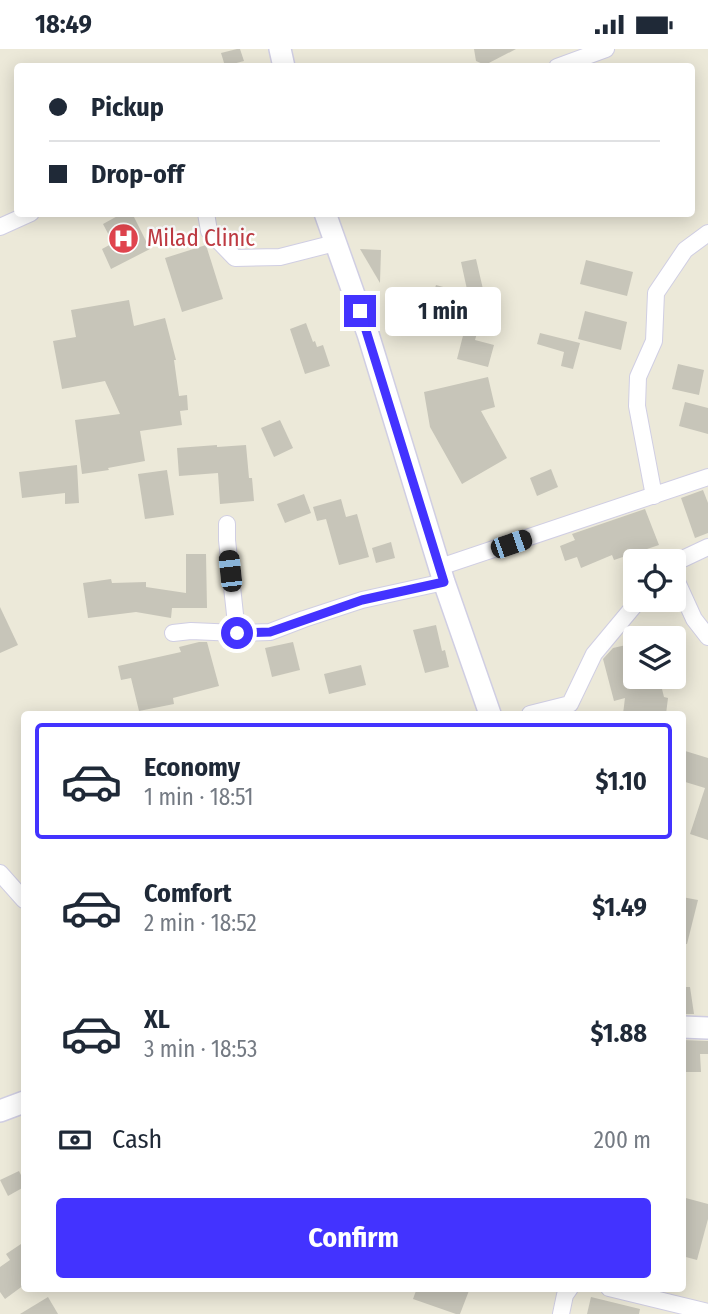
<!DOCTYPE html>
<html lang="en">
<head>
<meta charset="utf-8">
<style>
  body { margin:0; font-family:"Fira Sans Condensed",sans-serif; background:#f2f2f3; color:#1f2937; height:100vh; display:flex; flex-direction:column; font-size:26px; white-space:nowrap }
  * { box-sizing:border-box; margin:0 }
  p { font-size:23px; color:#747a83 }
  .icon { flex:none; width:38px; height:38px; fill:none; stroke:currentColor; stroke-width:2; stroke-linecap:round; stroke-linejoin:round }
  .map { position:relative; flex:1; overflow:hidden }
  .drawer { position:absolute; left:21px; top:662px; width:665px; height:581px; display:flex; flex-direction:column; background:#fff; border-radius:7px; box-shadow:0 4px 18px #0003 }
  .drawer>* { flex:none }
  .banner { position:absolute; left:14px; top:14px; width:681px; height:154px; border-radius:7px; box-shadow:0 4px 18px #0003; display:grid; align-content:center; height:154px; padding:0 35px; background:#fff }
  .buttons { position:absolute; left:623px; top:500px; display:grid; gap:14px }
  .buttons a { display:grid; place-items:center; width:63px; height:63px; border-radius:7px; background:#fff; box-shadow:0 4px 18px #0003; font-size:35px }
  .end { position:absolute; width:32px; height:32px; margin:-16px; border:9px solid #4333ff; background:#fff; box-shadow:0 0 0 4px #fff }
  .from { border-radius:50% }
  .bubble { position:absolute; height:49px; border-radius:7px; background:#fff; box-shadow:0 4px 18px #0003; font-size:23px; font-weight:700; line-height:49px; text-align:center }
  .car { position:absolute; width:21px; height:42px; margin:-21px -10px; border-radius:9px; box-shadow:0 0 5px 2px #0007; background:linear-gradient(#222 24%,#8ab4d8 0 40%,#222 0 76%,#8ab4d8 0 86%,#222 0) }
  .banner b { display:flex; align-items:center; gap:24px; height:66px; font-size:26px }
  .banner b+b { border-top:2px solid #e0e1e3 }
  .banner i { width:18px; height:18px; background:#1f2937 }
  ul { padding:12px 0 0; list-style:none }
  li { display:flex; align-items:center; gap:21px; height:116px; margin:0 14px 10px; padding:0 21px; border:4px solid transparent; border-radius:7px }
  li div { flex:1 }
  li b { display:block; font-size:26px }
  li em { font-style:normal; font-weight:700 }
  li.selected { border-color:#4333ff }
  li>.icon { width:63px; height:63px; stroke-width:1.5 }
  .pay { display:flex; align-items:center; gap:18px; height:77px; padding:0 35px; font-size:26px }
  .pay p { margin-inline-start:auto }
  .action { display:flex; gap:14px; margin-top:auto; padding:14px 35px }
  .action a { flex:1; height:80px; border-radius:7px; background:#4333ff; color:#fff; font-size:28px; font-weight:700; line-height:80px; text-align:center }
  .status { display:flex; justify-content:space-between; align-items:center; height:49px; padding:0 35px; background:#fff; direction:ltr }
  .status svg { height:19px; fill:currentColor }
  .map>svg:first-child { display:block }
  .building { fill:#c7c5b9 }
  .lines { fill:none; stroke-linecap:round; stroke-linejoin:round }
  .street-casing { stroke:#d0cee3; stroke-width:18 }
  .secondary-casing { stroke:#d0cee3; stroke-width:24 }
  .street { stroke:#fff; stroke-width:16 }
  .secondary { stroke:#fff; stroke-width:21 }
  .route { stroke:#4333ff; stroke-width:9 }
  .labels { text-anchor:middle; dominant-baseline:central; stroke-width:5; stroke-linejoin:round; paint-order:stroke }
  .health-label { font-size:23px; fill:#be3a42; stroke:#fff; text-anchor:start }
</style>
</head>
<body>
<div class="status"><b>18:49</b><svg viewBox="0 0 49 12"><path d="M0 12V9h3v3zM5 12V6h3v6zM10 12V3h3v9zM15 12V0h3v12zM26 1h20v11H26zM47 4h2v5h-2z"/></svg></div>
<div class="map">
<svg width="708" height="1265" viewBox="0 0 708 1265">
  <rect width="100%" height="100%" fill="#ece9d9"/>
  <!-- building -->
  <g class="building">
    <path d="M237,0H240L244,12L225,17L221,4Z"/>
    <path d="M474,0H516L485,16L476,12Z"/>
    <path d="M123,164H132L150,200L111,220L102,200L113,194L103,175Z"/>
    <path d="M206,196L223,250L182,263L165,209Z"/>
    <path d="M360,200L381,201L380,234Z"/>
    <path d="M476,210L486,253L475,291L494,296L488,318L457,310L466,275L437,267L440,255L431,252L436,236L468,245L461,213Z"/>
    <path d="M586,211L633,223L627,247L580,235Z"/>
    <path d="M129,251L134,277L165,269L176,311H174L179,347L187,346L188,361L180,362L182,376L140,382L145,412L108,419L109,421L82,425L75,371L120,365L105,332L62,340L53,292L76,288L71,261Z"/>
    <path d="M585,262L627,273L621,301L578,290Z"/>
    <path d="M306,274L313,293L315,292L317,298L323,296L330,317L305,325L290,280Z"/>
    <path d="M540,284L580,294L573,320L561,317L564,303L537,295Z"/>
    <path d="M678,315L704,321L699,346L672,340Z"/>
    <path d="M488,328L495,358L481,362L507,409L462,435L430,378L424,343Z"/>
    <path d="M685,353L708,359V385L679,377Z"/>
    <path d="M280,371L293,399L274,408L261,379Z"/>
    <path d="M217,396V398L246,396L249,429H252L254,452L220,455L218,424L179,427L177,399Z"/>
    <path d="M77,416L79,454L65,455V444L22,449L19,423Z"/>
    <path d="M551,420L558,438L537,447L530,429Z"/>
    <path d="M167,421L174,466L145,470L138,425Z"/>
    <path d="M703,441L708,454V484L695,489L681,449Z"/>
    <path d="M304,445L311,464L285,474L277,455Z"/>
    <path d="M341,450L346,468L357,465L369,508L339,516L326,470L317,472L313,458Z"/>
    <path d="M645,460L659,496L614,511L612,506L581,519L577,508L565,512L560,497L575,491L572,485Z"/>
    <path d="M391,493L395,509L376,514L372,499Z"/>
    <path d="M186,505H206L207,559H172L171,569L136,563L88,569L83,534L111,530L112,534L146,533V538L186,544Z"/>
    <path d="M0,558L18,596L0,604Z"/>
    <path d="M436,576L442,602L445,601L449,618L425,624L413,581Z"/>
    <path d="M199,593H207L219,637L173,649L174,655L139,662L131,629L121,631L118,617L181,603L179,598Z"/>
    <path d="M293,593L300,621L272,628L265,599Z"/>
    <path d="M635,594V628H659L664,648L668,649L666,665H623L625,649L614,652L603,610L613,599Z"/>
    <path d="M361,616L366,636L329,645L324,625Z"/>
    <path d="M682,701L708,709V791L690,785L705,739L682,732Z"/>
    <path d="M682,848L698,851L687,895H682Z"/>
    <path d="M682,938H690L694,965H682Z"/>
    <path d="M682,991L708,992V1005H700L701,1023H682Z"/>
    <path d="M19,1122L24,1132V1138L8,1147L0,1131Z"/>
    <path d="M682,1148L708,1155V1170L697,1211L682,1207Z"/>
    <path d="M24,1193V1236L5,1250L0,1243V1218L10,1211L6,1205Z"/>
    <path d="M417,1239H470L460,1265H456L413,1250Z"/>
    <path d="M48,1248L58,1265H20Z"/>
    <path d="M591,1248L640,1260L639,1265H587Z"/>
  </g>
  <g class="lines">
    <defs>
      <g id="street">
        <path d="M557,18L606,0"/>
        <path d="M206,164L209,182L235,209L280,208L335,194"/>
        <path d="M0,178L31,164"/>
        <path d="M654,447L637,357L638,328L654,292L656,244L685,201L708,184"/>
        <path d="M227,475V491L237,584L270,583L304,570L362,551L444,533"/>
        <path d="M674,514L708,498"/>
        <path d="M440,518L708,428"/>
        <path d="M674,526L694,570L708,588"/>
        <path d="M173,584L191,582L237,584"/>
        <path d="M530,665L570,655L594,605L639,551"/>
        <path d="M0,824L24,851"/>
        <path d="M609,1239L708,1263"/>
        <path d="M561,1265L565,1246L570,1239"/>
      </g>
      <g id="secondary">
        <path d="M280,0L284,18"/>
        <path d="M325,164L368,285L444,533L490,665"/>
        <path d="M682,978L708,979"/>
        <path d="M0,1062L24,1053"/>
      </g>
    </defs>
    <!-- street casing -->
    <use href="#street" class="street-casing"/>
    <!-- secondary casing -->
    <use href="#secondary" class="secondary-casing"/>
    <!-- street -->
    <use href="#street" class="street"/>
    <!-- secondary -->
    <use href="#secondary" class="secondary"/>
  </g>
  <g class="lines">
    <!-- route -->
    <path class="route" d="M237,584L270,583L362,551L444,533L360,262"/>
  </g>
  <!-- icons -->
  <defs>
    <symbol id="hospital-disc" viewBox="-11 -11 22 22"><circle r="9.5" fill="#e0444e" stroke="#fff"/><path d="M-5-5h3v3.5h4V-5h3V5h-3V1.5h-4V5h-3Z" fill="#fff"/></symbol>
  </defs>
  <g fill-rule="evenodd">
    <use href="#hospital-disc" x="106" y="172" width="35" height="35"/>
  </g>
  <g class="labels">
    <!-- health labels -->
    <g class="health-label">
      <text x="147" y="189">Milad Clinic</text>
    </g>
  </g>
</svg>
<div class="buttons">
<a><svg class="icon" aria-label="locate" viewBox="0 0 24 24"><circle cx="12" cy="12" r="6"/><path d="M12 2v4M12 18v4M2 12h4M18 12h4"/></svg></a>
<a><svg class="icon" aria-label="layers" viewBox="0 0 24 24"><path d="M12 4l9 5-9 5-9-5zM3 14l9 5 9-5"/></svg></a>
</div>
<i class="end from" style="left:237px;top:584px"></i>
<i class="end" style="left:360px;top:262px"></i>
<div class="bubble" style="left:385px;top:238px;width:116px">1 min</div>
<i class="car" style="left:511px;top:495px;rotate:71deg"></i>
<i class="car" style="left:230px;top:522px;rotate:354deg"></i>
<div class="banner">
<b><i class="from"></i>Pickup</b>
<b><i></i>Drop-off</b>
</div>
<section class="drawer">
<ul>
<li class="selected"><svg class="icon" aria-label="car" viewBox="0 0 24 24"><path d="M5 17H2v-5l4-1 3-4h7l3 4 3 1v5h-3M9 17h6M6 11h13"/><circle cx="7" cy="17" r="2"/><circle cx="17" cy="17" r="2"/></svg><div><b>Economy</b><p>1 min · 18:51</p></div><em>$1.10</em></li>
<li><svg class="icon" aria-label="car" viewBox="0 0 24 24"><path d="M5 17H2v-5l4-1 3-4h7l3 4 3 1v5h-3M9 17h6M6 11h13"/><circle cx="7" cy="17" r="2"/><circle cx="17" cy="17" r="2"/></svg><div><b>Comfort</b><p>2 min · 18:52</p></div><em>$1.49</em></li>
<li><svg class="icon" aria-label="car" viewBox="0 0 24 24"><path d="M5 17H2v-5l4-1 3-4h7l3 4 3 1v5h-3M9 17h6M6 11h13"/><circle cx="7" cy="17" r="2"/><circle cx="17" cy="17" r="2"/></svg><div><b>XL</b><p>3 min · 18:53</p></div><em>$1.88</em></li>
</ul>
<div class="pay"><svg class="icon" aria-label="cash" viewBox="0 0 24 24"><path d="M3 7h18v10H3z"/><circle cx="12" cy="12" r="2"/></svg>Cash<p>200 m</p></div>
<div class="action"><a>Confirm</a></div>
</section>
</div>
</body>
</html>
